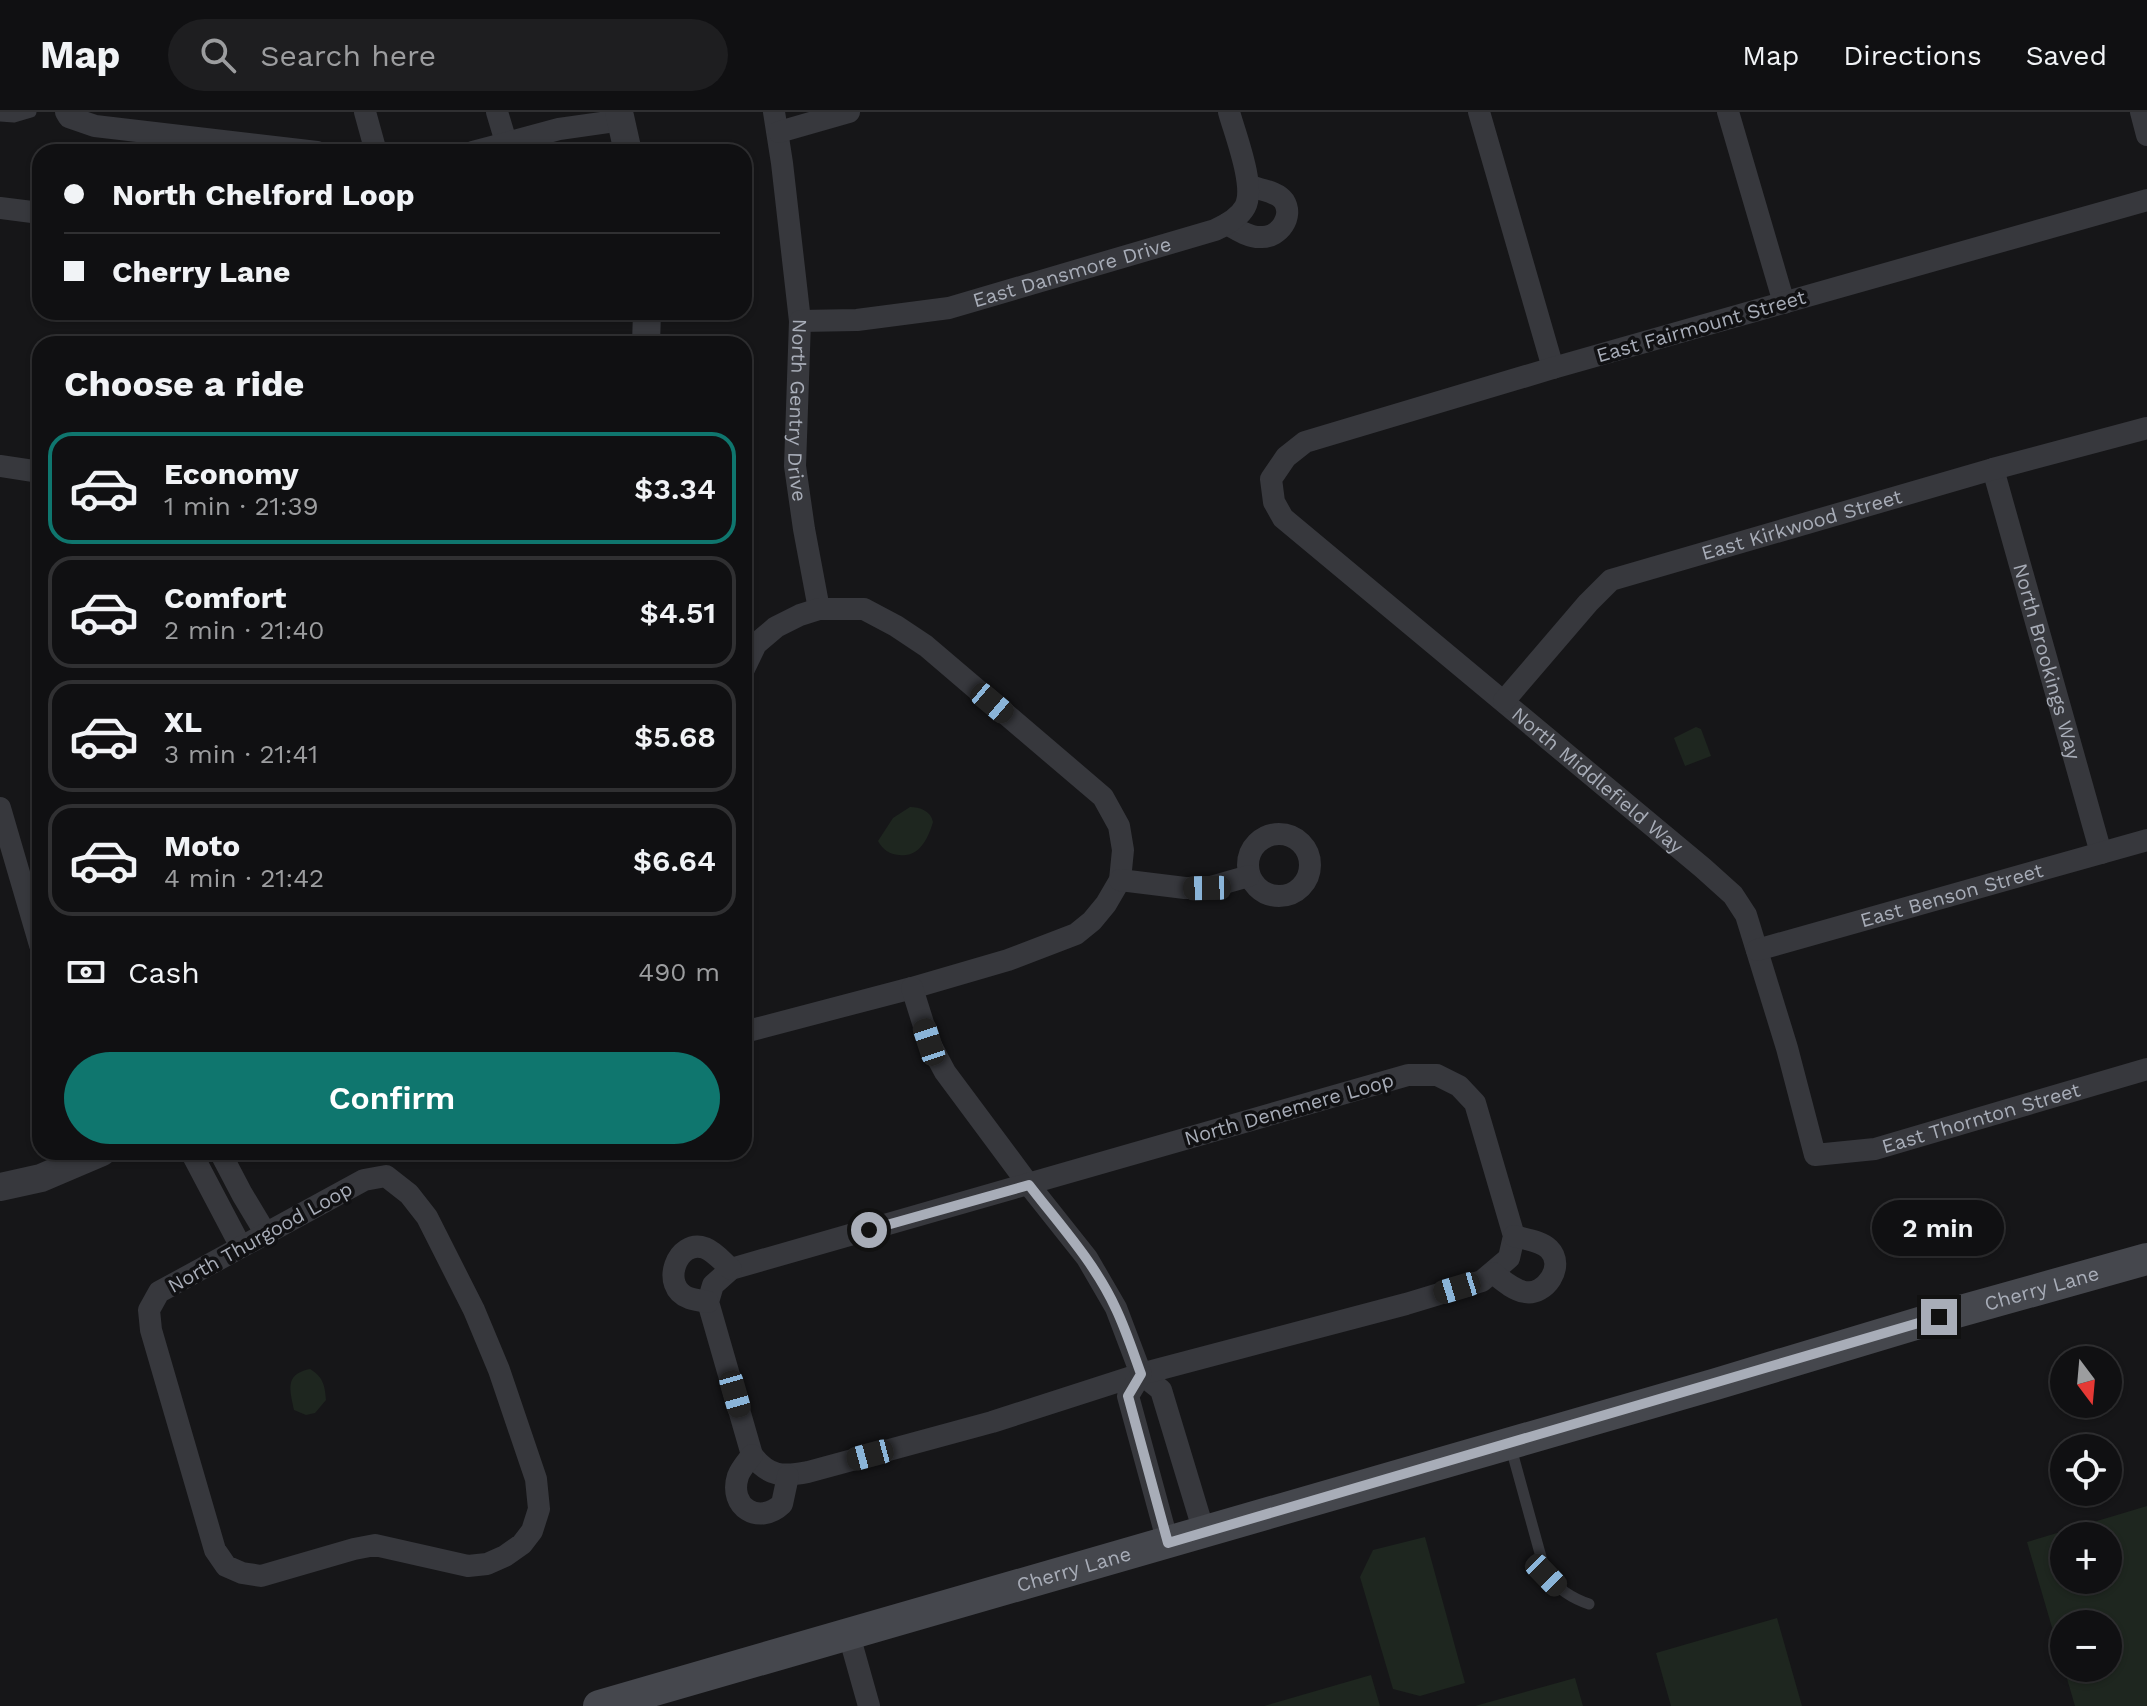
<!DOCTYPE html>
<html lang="en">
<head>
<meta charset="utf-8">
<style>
  body { margin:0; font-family:"Work Sans",sans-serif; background:#1e1e20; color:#f1f3f6; height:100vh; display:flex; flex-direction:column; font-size:30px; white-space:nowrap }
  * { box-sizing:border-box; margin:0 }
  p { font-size:26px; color:#9c9d9f }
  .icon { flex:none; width:44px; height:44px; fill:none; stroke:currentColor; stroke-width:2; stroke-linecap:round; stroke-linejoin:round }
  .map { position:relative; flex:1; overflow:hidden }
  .panel { position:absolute; left:32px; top:224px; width:720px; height:824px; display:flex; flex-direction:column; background:#101012; border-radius:24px; box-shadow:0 2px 6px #0004,0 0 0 2px #303032 }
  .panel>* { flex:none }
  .hud { position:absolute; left:32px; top:32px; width:720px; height:176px; border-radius:24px; box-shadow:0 2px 6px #0004,0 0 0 2px #303032; display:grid; align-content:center; height:176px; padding:0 32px; background:#101012 }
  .needle { width:52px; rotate:164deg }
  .tools { position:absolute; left:2050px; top:1234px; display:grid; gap:16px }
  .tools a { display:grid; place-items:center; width:72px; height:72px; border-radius:50%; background:#101012; box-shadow:0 2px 6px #0004,0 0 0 2px #303032; font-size:40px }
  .end { position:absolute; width:36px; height:36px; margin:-18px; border:10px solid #a8adb8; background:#111; box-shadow:0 0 0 4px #111 }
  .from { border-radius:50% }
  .bubble { position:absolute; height:56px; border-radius:28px; background:#101012; box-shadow:0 2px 6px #0004,0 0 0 2px #303032; font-size:26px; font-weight:600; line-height:56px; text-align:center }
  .car { position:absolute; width:24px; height:48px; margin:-24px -12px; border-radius:10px; box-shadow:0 0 6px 2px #0007; background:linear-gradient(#222 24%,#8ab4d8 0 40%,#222 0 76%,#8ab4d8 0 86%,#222 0) }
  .hud b { display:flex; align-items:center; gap:28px; height:76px; font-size:30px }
  .hud b+b { border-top:2px solid #303032 }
  .hud i { width:20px; height:20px; background:#f1f3f6 }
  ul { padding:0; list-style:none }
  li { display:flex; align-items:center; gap:24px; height:112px; margin:0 16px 12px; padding:0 16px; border:4px solid #303032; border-radius:24px }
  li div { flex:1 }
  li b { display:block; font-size:30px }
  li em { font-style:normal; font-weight:600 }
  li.selected { border-color:#0f766e }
  li>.icon { width:72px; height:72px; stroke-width:1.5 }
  h2 { padding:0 32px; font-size:36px; line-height:96px }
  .pay { display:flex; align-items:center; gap:20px; height:88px; padding:0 32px; font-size:30px }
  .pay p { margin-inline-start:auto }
  .primary-button { display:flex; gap:16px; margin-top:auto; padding:16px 32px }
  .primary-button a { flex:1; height:92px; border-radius:48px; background:#0f766e; color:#fff; font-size:32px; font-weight:600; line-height:92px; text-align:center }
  header { display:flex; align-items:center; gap:48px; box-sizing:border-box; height:112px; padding:0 40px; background:#101012; border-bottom:2px solid #303032 }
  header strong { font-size:38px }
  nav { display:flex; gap:44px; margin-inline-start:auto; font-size:28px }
  .search { width:560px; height:72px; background:#1e1e20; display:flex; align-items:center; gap:20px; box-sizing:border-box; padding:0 28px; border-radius:44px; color:#9c9d9f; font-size:30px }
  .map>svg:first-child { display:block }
  .green { fill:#1e261f; fill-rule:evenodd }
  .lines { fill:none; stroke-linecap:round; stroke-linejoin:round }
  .service { stroke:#37383d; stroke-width:11 }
  .minor { stroke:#37383d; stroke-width:22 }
  .tertiary { stroke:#37383d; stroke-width:28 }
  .secondary { stroke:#45474d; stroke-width:32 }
  .route { stroke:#a8adb8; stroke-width:10 }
  .labels { text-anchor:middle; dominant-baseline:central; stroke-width:7; stroke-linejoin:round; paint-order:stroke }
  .street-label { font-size:20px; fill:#a8adb8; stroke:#111113 }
</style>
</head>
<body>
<header>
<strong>Map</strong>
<div class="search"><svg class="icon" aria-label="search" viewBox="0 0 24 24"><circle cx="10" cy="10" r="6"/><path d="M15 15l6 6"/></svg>Search here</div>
<nav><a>Map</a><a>Directions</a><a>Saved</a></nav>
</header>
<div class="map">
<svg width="2147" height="1594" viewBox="0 0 2147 1594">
  <rect width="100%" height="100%" fill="#161618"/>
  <!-- green -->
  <g class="green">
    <path d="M1696,615L1701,617L1711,644L1685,654L1674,626Z"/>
    <path d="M910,695C920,695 931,699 933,710C928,727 919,746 899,743C889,742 883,738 878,729L893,706Z"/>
    <path d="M310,1257C323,1265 325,1273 326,1288L315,1301L306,1303L294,1298C290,1278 284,1262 310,1257Z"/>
    <path d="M2147,1394V1594H2075L2027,1430ZM2108,1424V1468H2064V1424ZM2108,1512V1556H2064V1512Z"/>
    <path d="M1425,1425L1465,1571L1420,1584L1393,1577L1360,1465L1373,1438Z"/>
    <path d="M1777,1506L1802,1594H1671L1656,1541Z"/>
    <path d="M1371,1563L1380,1594H1264Z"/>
    <path d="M1575,1566L1583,1594H1475Z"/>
  </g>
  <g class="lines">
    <!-- service -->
    <g class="service">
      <path d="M0,4L14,5L31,0"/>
      <path d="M1511,1336L1546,1463C1559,1477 1571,1486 1589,1492"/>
    </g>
    <!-- minor -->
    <g class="minor">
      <path d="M66,0L69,5L95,14L317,40"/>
      <path d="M365,0L376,40"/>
      <path d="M497,0L506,30"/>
      <path id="s1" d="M774,0L782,51L800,209L795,354L804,417L819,497"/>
      <path d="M1479,0L1553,256"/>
      <path d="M1728,0L1784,191"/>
      <path d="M2141,0L2147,23"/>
      <path d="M779,20L849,0"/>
      <path d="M473,40L559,17L622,8"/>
      <path id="s2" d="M2147,88L1553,256L1305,330L1286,345L1271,367L1274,390L1283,406L1703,756L1733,783L1746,803L1787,936L1815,1043L1875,1037L2147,957"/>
      <path d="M0,96L40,101"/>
      <path d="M1227,112C1237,118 1250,126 1262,125C1279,125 1294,105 1284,89C1277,79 1260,78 1250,74"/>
      <path id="s3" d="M800,209L857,208L949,196L1215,118C1226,113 1239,106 1245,95C1256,75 1235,22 1229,0"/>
      <path d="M0,354L40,360"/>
      <path id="s4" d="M1993,357L2101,741"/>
      <path d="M744,557L756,532L776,515L800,503L819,497H864L896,514L926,534L1103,685L1119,714L1123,738L1120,768L1106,792L1092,809L1076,822L1008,848L912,876L744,920"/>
      <path id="s5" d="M1504,589L1588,491L1611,468L1993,357L2147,316"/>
      <path d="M0,696L40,833"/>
      <circle cx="1279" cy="753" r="31"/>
      <path d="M1120,768L1185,776H1207L1249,764"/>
      <path id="s6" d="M1757,838L2147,728"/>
      <path d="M912,876L929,930L945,960L1029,1073L1087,1146L1116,1196L1141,1262L1161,1278L1204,1420"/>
      <path d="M1408,963H1437L1459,974L1475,991L1514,1124L1509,1146L1482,1169L1406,1192L1141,1262L992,1310L808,1360C783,1365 769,1365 752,1343L708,1190L713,1173L731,1157Z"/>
      <path d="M191,1040L241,1135"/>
      <path d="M220,1040L242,1082L266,1122"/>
      <path d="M386,1064L409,1082L427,1105L474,1198L499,1258L536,1367L539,1397L532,1419L522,1432L505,1444L487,1452L468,1454L375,1433L354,1437L261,1464L242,1461L226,1454L215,1438L151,1218L149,1198L159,1180L364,1068Z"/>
      <path d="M1493,1161C1502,1168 1513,1178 1525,1180C1545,1184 1566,1154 1549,1137C1541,1129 1524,1127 1514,1124"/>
      <path d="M708,1190C702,1189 695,1188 689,1186C659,1175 677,1126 705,1136C715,1140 723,1150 731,1157"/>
      <path d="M1141,1262L1128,1284L1168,1431"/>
      <path d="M752,1343C747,1350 741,1356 738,1364C728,1395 759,1414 782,1392L788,1364"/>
      <path d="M849,1523L869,1594"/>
    </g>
    <!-- tertiary -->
    <g class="tertiary">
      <path d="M619,0L628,40"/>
      <path d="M646,232L647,200"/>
      <path d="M0,1075L41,1066L102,1040"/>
    </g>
    <!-- secondary -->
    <path class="secondary" id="s7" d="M599,1594L1716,1272L1939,1205L2147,1147"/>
  </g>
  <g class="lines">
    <!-- route -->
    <path class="route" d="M869,1118L1029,1073C1060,1113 1095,1151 1116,1197C1126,1218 1133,1240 1141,1262L1128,1284L1168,1431L1939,1205"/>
  </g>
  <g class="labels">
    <!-- street labels -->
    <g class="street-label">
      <text stroke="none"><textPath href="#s3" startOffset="278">East Dansmore Drive</textPath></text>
      <text transform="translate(1701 214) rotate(-16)">East Fairmount Street</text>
      <text stroke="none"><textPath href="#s1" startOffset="300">North Gentry Drive</textPath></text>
      <text stroke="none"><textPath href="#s5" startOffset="360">East Kirkwood Street</textPath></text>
      <text stroke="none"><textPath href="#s4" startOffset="200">North Brookings Way</textPath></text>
      <text stroke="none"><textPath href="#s2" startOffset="1378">North Middlefield Way</textPath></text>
      <text stroke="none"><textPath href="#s6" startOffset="202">East Benson Street</textPath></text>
      <text transform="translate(1289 997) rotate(-16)">North Denemere Loop</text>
      <text stroke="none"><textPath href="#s2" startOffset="2000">East Thornton Street</textPath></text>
      <text transform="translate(260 1125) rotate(-29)">North Thurgood Loop</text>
      <text stroke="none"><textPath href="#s7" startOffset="1502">Cherry Lane</textPath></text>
      <text stroke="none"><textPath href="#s7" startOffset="494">Cherry Lane</textPath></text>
    </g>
  </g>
</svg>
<div class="tools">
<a><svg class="needle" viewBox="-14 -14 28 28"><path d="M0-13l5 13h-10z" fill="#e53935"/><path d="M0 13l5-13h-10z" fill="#9c9d9f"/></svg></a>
<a><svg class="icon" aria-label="locate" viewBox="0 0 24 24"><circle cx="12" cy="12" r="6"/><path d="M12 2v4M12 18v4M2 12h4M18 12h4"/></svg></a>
<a>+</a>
<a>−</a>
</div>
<i class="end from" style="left:869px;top:1118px"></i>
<i class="end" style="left:1939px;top:1205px"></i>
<div class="bubble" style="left:1872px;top:1088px;width:132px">2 min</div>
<i class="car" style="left:992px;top:591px;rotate:130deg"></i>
<i class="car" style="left:1207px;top:776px;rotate:269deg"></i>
<i class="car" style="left:929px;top:930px;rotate:342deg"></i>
<i class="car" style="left:1457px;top:1176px;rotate:253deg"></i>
<i class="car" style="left:735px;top:1282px;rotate:164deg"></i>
<i class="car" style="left:870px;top:1343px;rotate:255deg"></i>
<i class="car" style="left:1546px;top:1463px;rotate:136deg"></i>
<div class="hud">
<b><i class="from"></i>North Chelford Loop</b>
<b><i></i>Cherry Lane</b>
</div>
<section class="panel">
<h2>Choose a ride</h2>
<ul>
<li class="selected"><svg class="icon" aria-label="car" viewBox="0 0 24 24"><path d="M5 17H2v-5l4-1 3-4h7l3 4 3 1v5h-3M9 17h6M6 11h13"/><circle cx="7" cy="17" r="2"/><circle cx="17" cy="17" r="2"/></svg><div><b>Economy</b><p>1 min · 21:39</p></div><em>$3.34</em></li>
<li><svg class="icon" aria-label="car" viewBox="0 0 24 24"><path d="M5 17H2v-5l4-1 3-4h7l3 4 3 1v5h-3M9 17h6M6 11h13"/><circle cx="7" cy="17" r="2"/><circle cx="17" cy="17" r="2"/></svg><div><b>Comfort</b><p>2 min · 21:40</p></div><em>$4.51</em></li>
<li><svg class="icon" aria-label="car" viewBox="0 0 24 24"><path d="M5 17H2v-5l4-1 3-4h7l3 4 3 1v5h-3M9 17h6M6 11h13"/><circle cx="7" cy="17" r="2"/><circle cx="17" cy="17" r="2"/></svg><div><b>XL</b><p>3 min · 21:41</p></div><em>$5.68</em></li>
<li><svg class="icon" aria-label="car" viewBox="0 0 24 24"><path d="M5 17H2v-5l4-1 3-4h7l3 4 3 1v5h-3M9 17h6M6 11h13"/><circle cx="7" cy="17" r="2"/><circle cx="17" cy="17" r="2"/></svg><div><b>Moto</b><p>4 min · 21:42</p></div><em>$6.64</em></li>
</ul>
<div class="pay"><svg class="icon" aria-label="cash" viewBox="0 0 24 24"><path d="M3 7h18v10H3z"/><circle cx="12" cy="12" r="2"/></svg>Cash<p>490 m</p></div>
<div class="primary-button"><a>Confirm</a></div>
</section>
</div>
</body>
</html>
